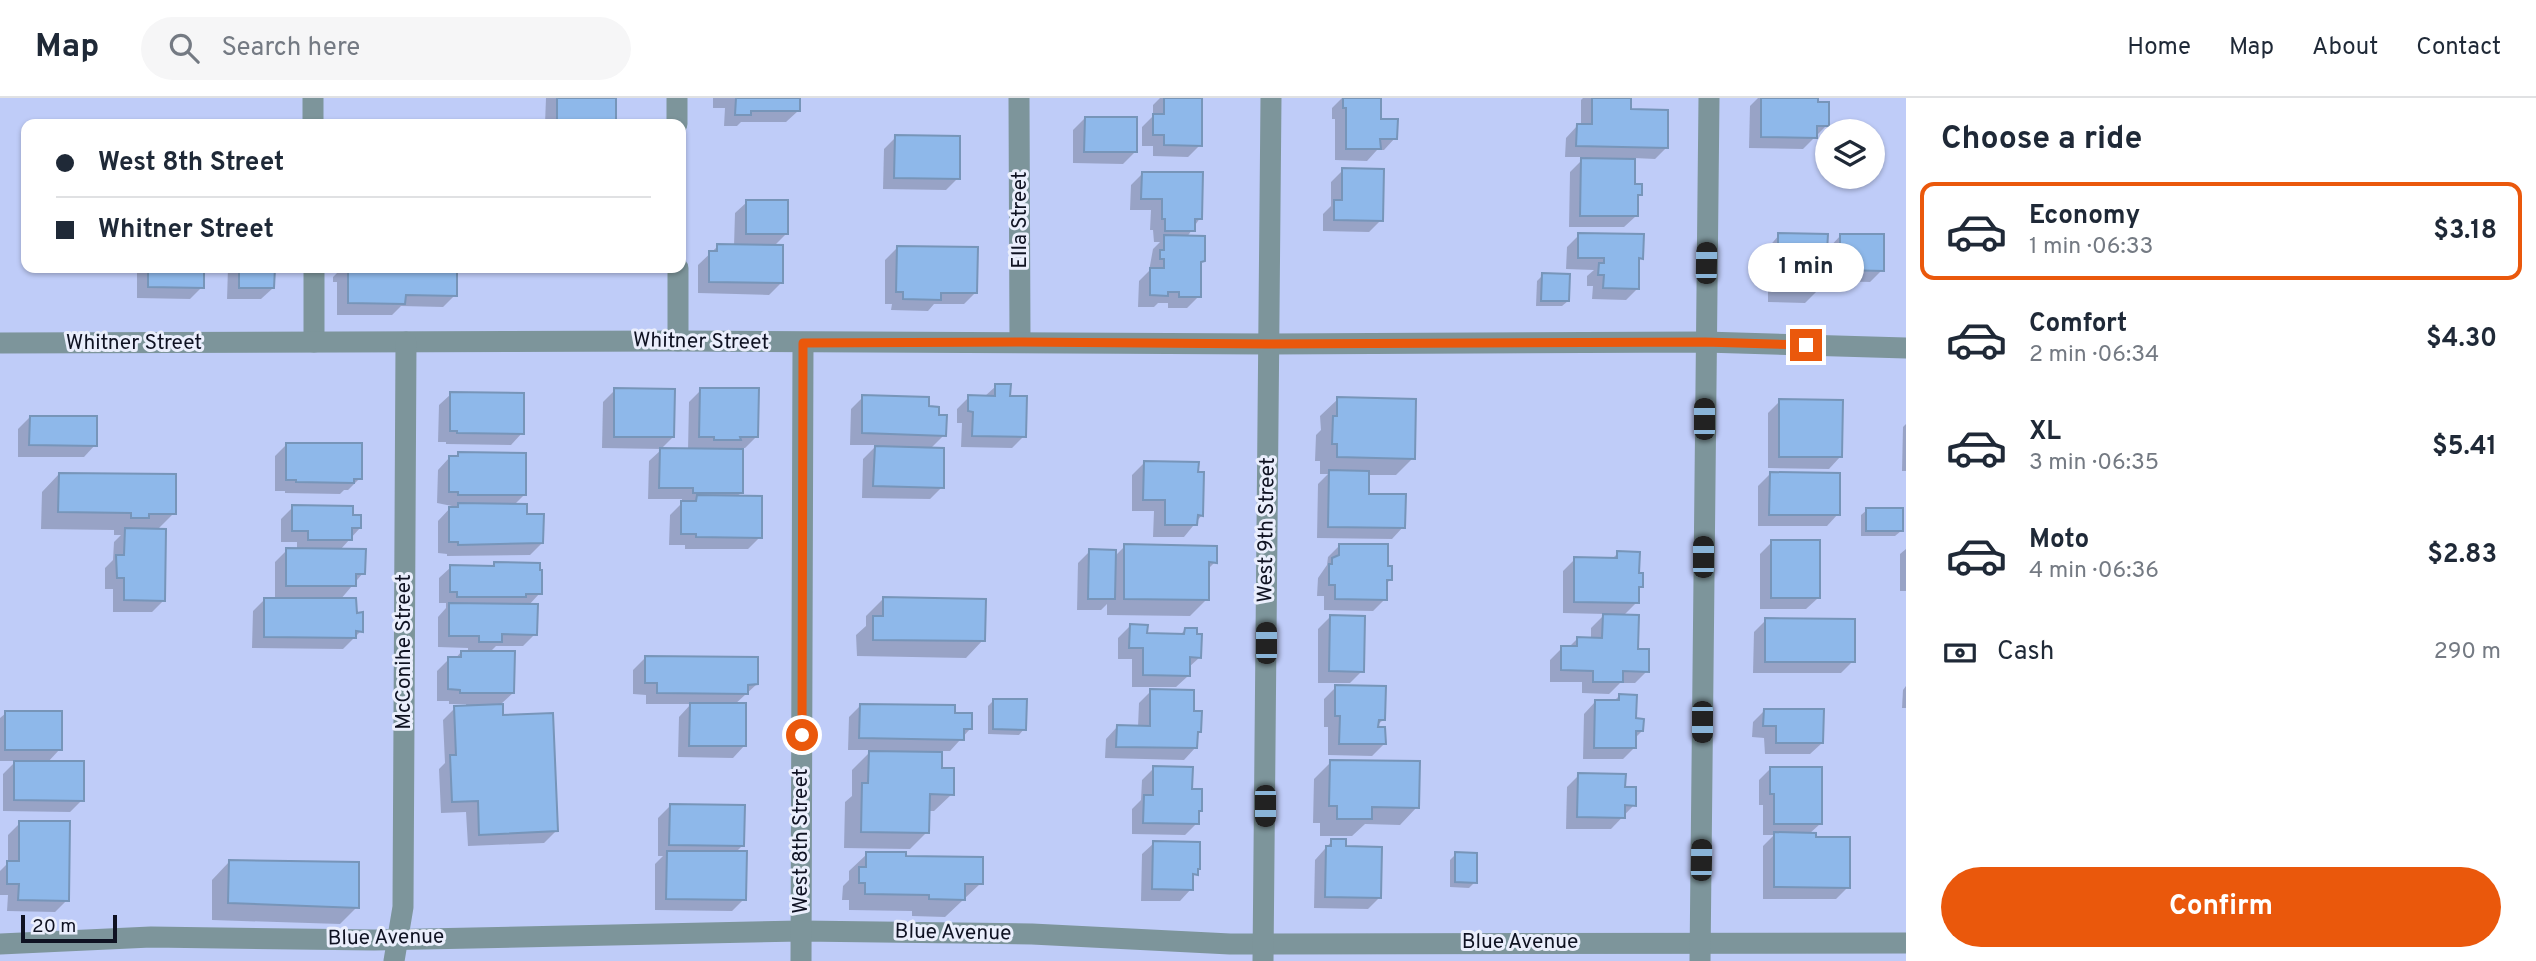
<!DOCTYPE html>
<html lang="en">
<head>
<meta charset="utf-8">
<style>
  body { margin:0; font-family:Overpass,sans-serif; background:#f6f6f7; color:#1f2937; height:100vh; display:flex; flex-direction:column; font-size:26px; white-space:nowrap }
  * { box-sizing:border-box; margin:0 }
  p { font-size:23px; color:#747a83 }
  .icon { flex:none; width:38px; height:38px; fill:none; stroke:currentColor; stroke-width:2; stroke-linecap:round; stroke-linejoin:round }
  .map { position:relative; flex:1; overflow:hidden }
  .sheet { display:flex; flex-direction:column; background:#fff; width:630px }
  .sheet>* { flex:none }
  .banner { position:absolute; left:21px; top:21px; width:665px; height:154px; border-radius:14px; box-shadow:0 2px 5px #0004; display:grid; align-content:center; height:154px; padding:0 35px; background:#fff }
  .buttons { position:absolute; left:1815px; top:21px; display:grid; gap:14px }
  .buttons a { display:grid; place-items:center; width:70px; height:70px; border-radius:50%; background:#fff; box-shadow:0 2px 5px #0004; font-size:35px }
  .scale { position:absolute; left:21px; bottom:18px; width:96px; box-sizing:border-box; padding-left:7px; border:4px solid #0f1222; border-top:0; font-size:19px; line-height:24px; white-space:nowrap; color:#0f1222; -webkit-text-stroke:5px #eaeefc; paint-order:stroke }
  .end { position:absolute; width:32px; height:32px; margin:-16px; border:9px solid #ea580c; background:#fff; box-shadow:0 0 0 4px #fff }
  .from { border-radius:50% }
  .bubble { position:absolute; height:49px; border-radius:24px; background:#fff; box-shadow:0 2px 5px #0004; font-size:23px; font-weight:700; line-height:49px; text-align:center }
  .car { position:absolute; width:21px; height:42px; margin:-21px -10px; border-radius:9px; box-shadow:0 0 5px 2px #0007; background:linear-gradient(#222 24%,#8ab4d8 0 40%,#222 0 76%,#8ab4d8 0 86%,#222 0) }
  .banner b { display:flex; align-items:center; gap:24px; height:66px; font-size:26px }
  .banner b+b { border-top:2px solid #e0e1e3 }
  .banner i { width:18px; height:18px; background:#1f2937 }
  ul { padding:0; list-style:none }
  li { display:flex; align-items:center; gap:21px; height:98px; margin:0 14px 10px; padding:0 21px; border:4px solid transparent; border-radius:14px }
  li div { flex:1 }
  li b { display:block; font-size:26px }
  li em { font-style:normal; font-weight:700 }
  li.selected { border-color:#ea580c }
  li>.icon { width:63px; height:63px; stroke-width:1.5 }
  h2 { padding:0 35px; font-size:32px; line-height:84px }
  .pay { display:flex; align-items:center; gap:18px; height:77px; padding:0 35px; font-size:26px }
  .pay p { margin-inline-start:auto }
  .action { display:flex; gap:14px; margin-top:auto; padding:14px 35px }
  .action a { flex:1; height:80px; border-radius:42px; background:#ea580c; color:#fff; font-size:28px; font-weight:700; line-height:80px; text-align:center }
  header { display:flex; align-items:center; gap:42px; box-sizing:border-box; height:98px; padding:0 35px; background:#fff; border-bottom:2px solid #e0e1e3 }
  header strong { font-size:33px }
  nav { display:flex; gap:38px; margin-inline-start:auto; font-size:24px }
  .search { width:490px; height:63px; background:#f6f6f7; display:flex; align-items:center; gap:18px; box-sizing:border-box; padding:0 24px; border-radius:38px; color:#747a83; font-size:26px }
  main { display:flex; flex:1; min-height:0 }
  .map>svg:first-child { display:block }
  .shadow { fill:#0003 }
  .building { fill:#8eb8ea; stroke:#7795b9; stroke-width:2 }
  .lines { fill:none; stroke-linecap:round; stroke-linejoin:round }
  .minor { stroke:#7d959b; stroke-width:21 }
  .route { stroke:#ea580c; stroke-width:9 }
  .labels { text-anchor:middle; dominant-baseline:central; stroke-width:6; stroke-linejoin:round; paint-order:stroke }
  .street-label { font-size:21px; fill:#0f1222; stroke:#eaeefc }
</style>
</head>
<body>
<header>
<strong>Map</strong>
<div class="search"><svg class="icon" aria-label="search" viewBox="0 0 24 24"><circle cx="10" cy="10" r="6"/><path d="M15 15l6 6"/></svg>Search here</div>
<nav><a>Home</a><a>Map</a><a>About</a><a>Contact</a></nav>
</header>
<main>
<div class="map">
<svg width="1906" height="863" viewBox="0 0 1906 863">
  <rect width="100%" height="100%" fill="#bfccf8"/>
  <!-- shadow -->
  <g class="shadow">
    <path d="M546,0H615L614,26H545Z"/>
    <path d="M713,0H798V13L786,24H741L737,28H724L725,10H713Z"/>
    <path d="M1160,0H1201L1200,47L1188,59L1153,58V48H1142V29L1153,18V7Z"/>
    <path d="M1342,0H1379V23L1395,40L1384,52H1377L1367,63L1335,62V21H1332V10Z"/>
    <path d="M1583,0H1629V13L1667,49L1655,61L1634,60L1633,87L1640,96L1637,100L1636,118L1624,129H1569L1570,74L1585,59H1565L1566,40L1577,28H1581V2Z"/>
    <path d="M1758,0H1816L1827,27L1803,51L1749,50L1750,8Z"/>
    <path d="M1085,20L1135,54L1123,66L1073,65V32Z"/>
    <path d="M896,39L958,80L946,92L883,91L884,51Z"/>
    <path d="M1343,72L1381,122L1369,134L1323,133V116L1331,108V84Z"/>
    <path d="M1142,76L1200,120L1187,139L1203,163L1199,166V198L1187,210H1168V205H1158L1154,209H1138L1139,183L1149,173L1153,151L1160,144H1154L1153,132H1150L1151,112H1130L1131,87Z"/>
    <path d="M747,104L786,136L773,149L781,185L769,197L698,195V167L718,148H734L735,115Z"/>
    <path d="M1579,137L1641,160L1638,164V190L1626,202L1592,201L1593,188H1587V178L1594,172L1566,171L1567,149Z"/>
    <path d="M1779,137L1826,153L1841,137L1882,172L1870,184L1829,183V150L1817,161V193L1805,205L1768,204V185L1756,184V164Z"/>
    <path d="M897,150L976,194L964,206H934L928,213L891,212L892,206H885V162Z"/>
    <path d="M137,170H202V189L190,201L137,200Z"/>
    <path d="M228,170H273V190L261,201H227Z"/>
    <path d="M342,170H455V197L443,209L401,208L392,217H337V184H333V179Z"/>
    <path d="M1543,177L1568,203L1562,208H1536L1537,183Z"/>
    <path d="M996,288L1009,300L1024,338L1012,350L961,349L962,325H957V311L969,299H984Z"/>
    <path d="M615,292L673,339L661,351L602,350L603,304Z"/>
    <path d="M701,292L757,338L745,350H741V395L736,399L760,439L748,451H685V447H669L670,417L682,405V401H648L649,363L661,352H688L689,304Z"/>
    <path d="M451,296L522,335L511,347L446,346V344H438L439,307Z"/>
    <path d="M863,299L927,310L944,337L930,351L942,389L930,401L862,400L863,361L877,347H850L851,311Z"/>
    <path d="M1338,301L1413,360L1396,377H1367V397L1403,429L1392,441L1317,440L1318,386L1328,376H1320V363H1315L1316,337L1321,332L1320,318Z"/>
    <path d="M1780,303L1840,359L1829,371L1768,370V315Z"/>
    <path d="M30,319L95,347L84,359H18V331Z"/>
    <path d="M1906,326V373H1902L1903,329Z"/>
    <path d="M287,346L360,380L348,392H344L340,396L285,395V393H275V358Z"/>
    <path d="M458,356L524,397L513,408L525,418L542,445L530,457L447,458V456L438,455V423L452,408L437,405L438,372L449,360H454Z"/>
    <path d="M1144,365L1202,417L1184,439H1153L1154,413H1132V377Z"/>
    <path d="M59,376L174,415L157,432L164,502L152,514H113V491H105V470L113,462L114,444L121,437H114V432L41,431L42,394Z"/>
    <path d="M1770,376L1838,416L1827,428H1758V388Z"/>
    <path d="M293,409L351,419L360,430L340,452L363,475L340,502L355,516L361,533L343,551L252,550L253,513L265,501L275,502V464L287,452H297V444H281V421Z"/>
    <path d="M1867,412L1901,433L1895,438H1861V417Z"/>
    <path d="M1772,444L1818,500L1806,511H1760V456Z"/>
    <path d="M1340,447L1386,469L1390,482L1386,486L1385,501L1373,513L1324,512V498H1317L1318,480L1327,467L1328,459Z"/>
    <path d="M1125,448L1215,464L1208,471L1207,501L1190,518L1107,517V506L1101,512H1077L1078,465L1090,453L1114,459Z"/>
    <path d="M1906,451V493H1900V456Z"/>
    <path d="M1618,455L1637,476L1641,488L1637,492V504L1623,518L1647,573L1635,585H1620L1609,596L1582,595V584H1550V562L1562,550H1568L1577,541H1591V530L1605,516L1563,515V473L1575,461L1611,462Z"/>
    <path d="M495,466L540,495L528,508L535,536L523,548H496L489,555L513,595L501,606V619L556,733L544,745L468,748L466,714L441,715L439,671L445,665L443,622L455,610L466,609V606H449V603H437V573L449,561H455L461,554L468,555V550L438,549V519L446,510V505H439V480L451,469H491Z"/>
    <path d="M883,501L983,542L966,560L857,558L856,537L866,528V518Z"/>
    <path d="M1330,519L1362,573L1350,585H1318V531Z"/>
    <path d="M1766,522L1853,563L1841,575H1753L1754,534Z"/>
    <path d="M1130,528L1146,537L1179,538L1185,532L1200,559L1188,570V578L1176,589H1132V561H1118V540Z"/>
    <path d="M645,560L757,586L734,607L744,648L733,660L678,659L679,619L691,606H646V597L633,596V572Z"/>
    <path d="M1906,588V610H1902L1903,592Z"/>
    <path d="M1336,589L1383,622L1374,630L1384,646L1372,658L1328,657V629H1324V601Z"/>
    <path d="M1151,593L1192,614L1199,633L1196,637L1195,650L1184,662L1105,660L1106,641L1117,629H1138L1139,605Z"/>
    <path d="M1619,598L1642,633L1635,640L1634,650L1623,661H1583L1584,616L1595,604H1613Z"/>
    <path d="M994,602L1024,631L1019,637L988,636V608Z"/>
    <path d="M861,607L953,617L970,631L950,653H941L940,672L952,696L934,713H928L927,734L910,751L844,750L845,704L852,698V672L872,652H848L849,619Z"/>
    <path d="M1765,612L1822,645L1810,656H1765L1764,640L1752,639L1753,624Z"/>
    <path d="M6,615L60,651L47,665L82,702L70,714L3,713V676L16,663H0V620Z"/>
    <path d="M1331,664L1417,709L1400,727L1365,726L1352,738H1320V725H1313L1314,681Z"/>
    <path d="M1154,670L1191,692L1200,713L1197,716V725L1185,737L1132,736V711L1141,702L1142,682Z"/>
    <path d="M1771,670L1820,726L1809,736L1848,789L1836,801H1763V748L1774,737H1763V707H1759V682Z"/>
    <path d="M1579,677L1624,690L1634,707L1611,731H1566L1567,689Z"/>
    <path d="M670,708L743,747L735,755L744,801L732,813L655,812V766L663,758H658V720Z"/>
    <path d="M20,725L67,802L55,814L7,813L8,797H0V773L8,765V737Z"/>
    <path d="M1332,743L1344,750L1380,799L1368,811L1314,810L1315,762Z"/>
    <path d="M1154,745L1199,770L1192,780L1191,791L1180,803H1141L1142,756Z"/>
    <path d="M867,756L904,759L981,785L945,819L912,818V813L849,812V802H842L843,788L849,782V773Z"/>
    <path d="M1456,756L1475,784L1469,790L1450,789V762Z"/>
    <path d="M229,764L357,809L340,826L212,822V782Z"/>
  </g>
  <!-- building -->
  <g class="building">
    <rect x="557" y="0" width="59" height="26"/>
    <path d="M736,0H800V13H751V17H735Z"/>
    <path d="M1164,0H1202V48L1164,47V37H1153V16H1164Z"/>
    <path d="M1343,0H1381V21H1398L1397,41H1380L1381,51H1346V10H1343Z"/>
    <path d="M1592,0H1631V11L1668,12V50L1576,48L1577,26H1592Z"/>
    <path d="M1761,0H1818V4H1829V28H1817V40L1761,39Z"/>
    <path d="M1085,19H1137V54H1084Z"/>
    <path d="M895,37L960,38V81L894,80Z"/>
    <path d="M1581,60L1635,61V86H1642V97H1638V118H1580Z"/>
    <path d="M1342,70L1384,71L1383,123L1334,122V102H1342Z"/>
    <path d="M1142,74H1203L1202,121H1195V133H1165V121H1162V101H1141Z"/>
    <rect x="746" y="102" width="42" height="34"/>
    <path d="M1578,135L1644,136L1643,161L1639,160V191L1603,190L1604,177H1598L1599,165H1604V160H1578Z"/>
    <path d="M1778,135L1828,136L1827,154H1819V193H1779V173H1767V151H1772V147H1778Z"/>
    <path d="M1840,136H1884V173L1840,172Z"/>
    <path d="M1164,137L1205,138V163L1201,164V199H1179V194H1168V198L1150,197V170H1164V161H1160V152H1164Z"/>
    <path d="M717,146L783,147V185L709,184V153H717Z"/>
    <path d="M897,148L978,149L977,195H941V202L903,201V194H896Z"/>
    <path d="M148,170H204V190L148,189Z"/>
    <path d="M239,170H275L274,190H239Z"/>
    <path d="M344,170H457V198L406,197L405,206L348,205V173H344Z"/>
    <path d="M1542,175L1570,176L1569,203H1541Z"/>
    <path d="M995,286H1011L1010,298H1027L1026,339L972,338L973,314L968,313V297L995,298Z"/>
    <path d="M614,290L675,291L674,339H614Z"/>
    <path d="M700,290H759L758,339H740L741,342H714V339H699Z"/>
    <path d="M450,294L524,295V336L457,335V333H450Z"/>
    <path d="M862,297L929,299V308L939,309V317H947L946,338L862,335Z"/>
    <path d="M1337,299L1416,301L1415,361L1337,359V346H1332L1333,318H1337Z"/>
    <path d="M1779,301L1843,302L1842,359H1779Z"/>
    <path d="M30,318H97V348L29,347Z"/>
    <path d="M286,345H362V381H354V385L296,384V382H286Z"/>
    <path d="M875,348L944,350V390L873,388Z"/>
    <path d="M660,350L743,351V395H693V390H659Z"/>
    <path d="M458,354L526,355V397H458V394H449V358H458Z"/>
    <path d="M1144,363L1199,364L1198,374H1204L1203,418L1198,417L1197,427H1165V402H1143Z"/>
    <path d="M1329,372L1369,373V396H1406L1405,430L1328,429Z"/>
    <path d="M1770,374L1840,375V417H1769Z"/>
    <path d="M59,375L176,376V416H149V420H131V415L58,414Z"/>
    <path d="M697,397L762,398V440L696,439V436H681V403H696Z"/>
    <path d="M458,405L527,406V416H544L543,445L458,447V444H449V409H458Z"/>
    <path d="M292,407L353,408V417H361V430H352V442H308V433H292Z"/>
    <rect x="1866" y="410" width="37" height="23"/>
    <path d="M125,430L166,431L165,503L124,502V480H117L116,457H124Z"/>
    <rect x="1771" y="442" width="49" height="58"/>
    <path d="M1124,446L1217,448V465L1209,464V502L1124,501Z"/>
    <path d="M1339,446H1388V468H1392V482H1387V502L1335,501V487H1329V466H1332V460L1339,457Z"/>
    <path d="M286,450L366,451L365,476H356V488H286Z"/>
    <path d="M1089,451L1116,452L1115,501H1088Z"/>
    <path d="M1617,453L1640,454L1639,475H1643V489H1639V505L1574,504V459L1617,460Z"/>
    <path d="M494,464L540,465V472H542V496H526V499H457V494H450V467L494,468Z"/>
    <path d="M883,499L986,501L985,543L873,542V518H883Z"/>
    <path d="M264,500H356L357,515L363,514V534L356,533V540L264,539Z"/>
    <path d="M449,505L538,506L537,537L502,536V544H479V538H449Z"/>
    <path d="M1603,516L1639,517L1638,551H1649V574L1623,573V584H1593V573L1561,572V548H1577V539L1602,540Z"/>
    <path d="M1330,517L1365,518L1364,574L1329,573Z"/>
    <path d="M1765,520L1855,521V564H1765Z"/>
    <path d="M1130,526L1148,527L1147,535L1184,536L1185,530H1197V536H1202L1201,560L1190,559V578L1143,577V550H1129Z"/>
    <path d="M461,553H515L514,595H460V592L448,591V559H461Z"/>
    <path d="M645,558L758,559V586L748,587V596L657,595V585H645Z"/>
    <path d="M1335,587L1386,588L1385,622H1379L1378,629H1385L1386,646H1339L1340,618H1335Z"/>
    <path d="M1150,591L1194,592V613H1202L1201,634H1198L1197,650L1116,649L1117,627L1150,628Z"/>
    <path d="M1619,596L1637,597L1636,620L1644,621L1643,633H1636V650H1594L1595,602H1619Z"/>
    <path d="M993,601H1027L1026,632L993,631Z"/>
    <path d="M690,605H746V648H689Z"/>
    <path d="M503,606V617L553,615L558,733L479,737L478,703L452,704L450,657H456L454,608Z"/>
    <path d="M860,606L955,607V615H972V631H964V642L859,640Z"/>
    <path d="M1764,611H1824L1823,645H1776V628H1763Z"/>
    <rect x="5" y="613" width="57" height="39"/>
    <path d="M869,653L942,654V670H954V697L930,696L929,735L861,734L862,685H868Z"/>
    <path d="M1330,662L1420,663L1419,710L1372,709V721H1337V708H1329Z"/>
    <path d="M14,663H84V703L14,702Z"/>
    <path d="M1153,668L1193,669L1192,691H1202V713H1199V726L1143,725L1144,697H1153Z"/>
    <path d="M1770,669H1822V726H1774V696H1770Z"/>
    <path d="M1578,675L1626,676L1625,689H1636V708L1625,707V720L1577,719Z"/>
    <path d="M670,706L745,707L744,748L669,747Z"/>
    <path d="M19,723H70L69,803L18,802L19,786H7V763H19Z"/>
    <path d="M1774,734L1816,735V739H1850V790L1774,789Z"/>
    <path d="M1331,741H1346V748L1382,749L1381,800L1325,799L1326,748H1331Z"/>
    <path d="M1153,743L1200,744V771H1198V777L1193,776V792L1152,791Z"/>
    <path d="M667,753H747L746,802L666,801Z"/>
    <path d="M866,754H906V758L983,759V786H965V802L929,801V797L865,796V785H859V769H866Z"/>
    <path d="M1455,754L1477,755V785L1455,784Z"/>
    <path d="M229,762L359,764V810L228,805Z"/>
  </g>
  <g class="lines">
    <!-- minor -->
    <g class="minor">
      <path d="M313,0V26"/>
      <path d="M677,0V26"/>
      <path d="M1019,0L1020,244"/>
      <path d="M314,170V244"/>
      <path d="M678,170V243"/>
      <path d="M0,245L678,243L1269,246L1705,244L1906,250"/>
      <path d="M0,846L151,839L374,842L801,833L1032,836L1230,846L1906,845"/>
      <path d="M394,863L403,809L406,244"/>
      <path d="M801,863L803,245"/>
      <path d="M1263,863L1271,0"/>
      <path d="M1700,863L1709,0"/>
    </g>
  </g>
  <g class="lines">
    <!-- route -->
    <path class="route" d="M802,637L803,245L1020,244L1269,246L1705,244L1806,247"/>
  </g>
  <g class="labels">
    <!-- street labels -->
    <g class="street-label">
      <text transform="translate(1020 122) rotate(-90)">Ella Street</text>
      <text transform="translate(701 244) rotate(1)">Whitner Street</text>
      <text x="134" y="245">Whitner Street</text>
      <text transform="translate(1267 432) rotate(-89)">West 9th Street</text>
      <text transform="translate(404 554) rotate(-90)">McConihe Street</text>
      <text transform="translate(801 743) rotate(-90)">West 8th Street</text>
      <text transform="translate(953 835) rotate(1)">Blue Avenue</text>
      <text transform="translate(386 840) rotate(-1)">Blue Avenue</text>
      <text x="1520" y="844">Blue Avenue</text>
    </g>
  </g>
</svg>
<div class="buttons">
<a><svg class="icon" aria-label="layers" viewBox="0 0 24 24"><path d="M12 4l9 5-9 5-9-5zM3 14l9 5 9-5"/></svg></a>
</div>
<div class="scale">20 m</div>
<i class="end from" style="left:802px;top:637px"></i>
<i class="end" style="left:1806px;top:247px"></i>
<div class="bubble" style="left:1748px;top:145px;width:116px">1 min</div>
<i class="car" style="left:1706px;top:165px;rotate:1deg"></i>
<i class="car" style="left:1704px;top:321px;rotate:0deg"></i>
<i class="car" style="left:1703px;top:459px;rotate:0deg"></i>
<i class="car" style="left:1266px;top:545px;rotate:0deg"></i>
<i class="car" style="left:1702px;top:624px;rotate:180deg"></i>
<i class="car" style="left:1265px;top:708px;rotate:180deg"></i>
<i class="car" style="left:1701px;top:762px;rotate:1deg"></i>
<div class="banner">
<b><i class="from"></i>West 8th Street</b>
<b><i></i>Whitner Street</b>
</div>
</div>
<section class="sheet">
<h2>Choose a ride</h2>
<ul>
<li class="selected"><svg class="icon" aria-label="car" viewBox="0 0 24 24"><path d="M5 17H2v-5l4-1 3-4h7l3 4 3 1v5h-3M9 17h6M6 11h13"/><circle cx="7" cy="17" r="2"/><circle cx="17" cy="17" r="2"/></svg><div><b>Economy</b><p>1 min · 06:33</p></div><em>$3.18</em></li>
<li><svg class="icon" aria-label="car" viewBox="0 0 24 24"><path d="M5 17H2v-5l4-1 3-4h7l3 4 3 1v5h-3M9 17h6M6 11h13"/><circle cx="7" cy="17" r="2"/><circle cx="17" cy="17" r="2"/></svg><div><b>Comfort</b><p>2 min · 06:34</p></div><em>$4.30</em></li>
<li><svg class="icon" aria-label="car" viewBox="0 0 24 24"><path d="M5 17H2v-5l4-1 3-4h7l3 4 3 1v5h-3M9 17h6M6 11h13"/><circle cx="7" cy="17" r="2"/><circle cx="17" cy="17" r="2"/></svg><div><b>XL</b><p>3 min · 06:35</p></div><em>$5.41</em></li>
<li><svg class="icon" aria-label="car" viewBox="0 0 24 24"><path d="M5 17H2v-5l4-1 3-4h7l3 4 3 1v5h-3M9 17h6M6 11h13"/><circle cx="7" cy="17" r="2"/><circle cx="17" cy="17" r="2"/></svg><div><b>Moto</b><p>4 min · 06:36</p></div><em>$2.83</em></li>
</ul>
<div class="pay"><svg class="icon" aria-label="cash" viewBox="0 0 24 24"><path d="M3 7h18v10H3z"/><circle cx="12" cy="12" r="2"/></svg>Cash<p>290 m</p></div>
<div class="action"><a>Confirm</a></div>
</section>
</main>
</body>
</html>
